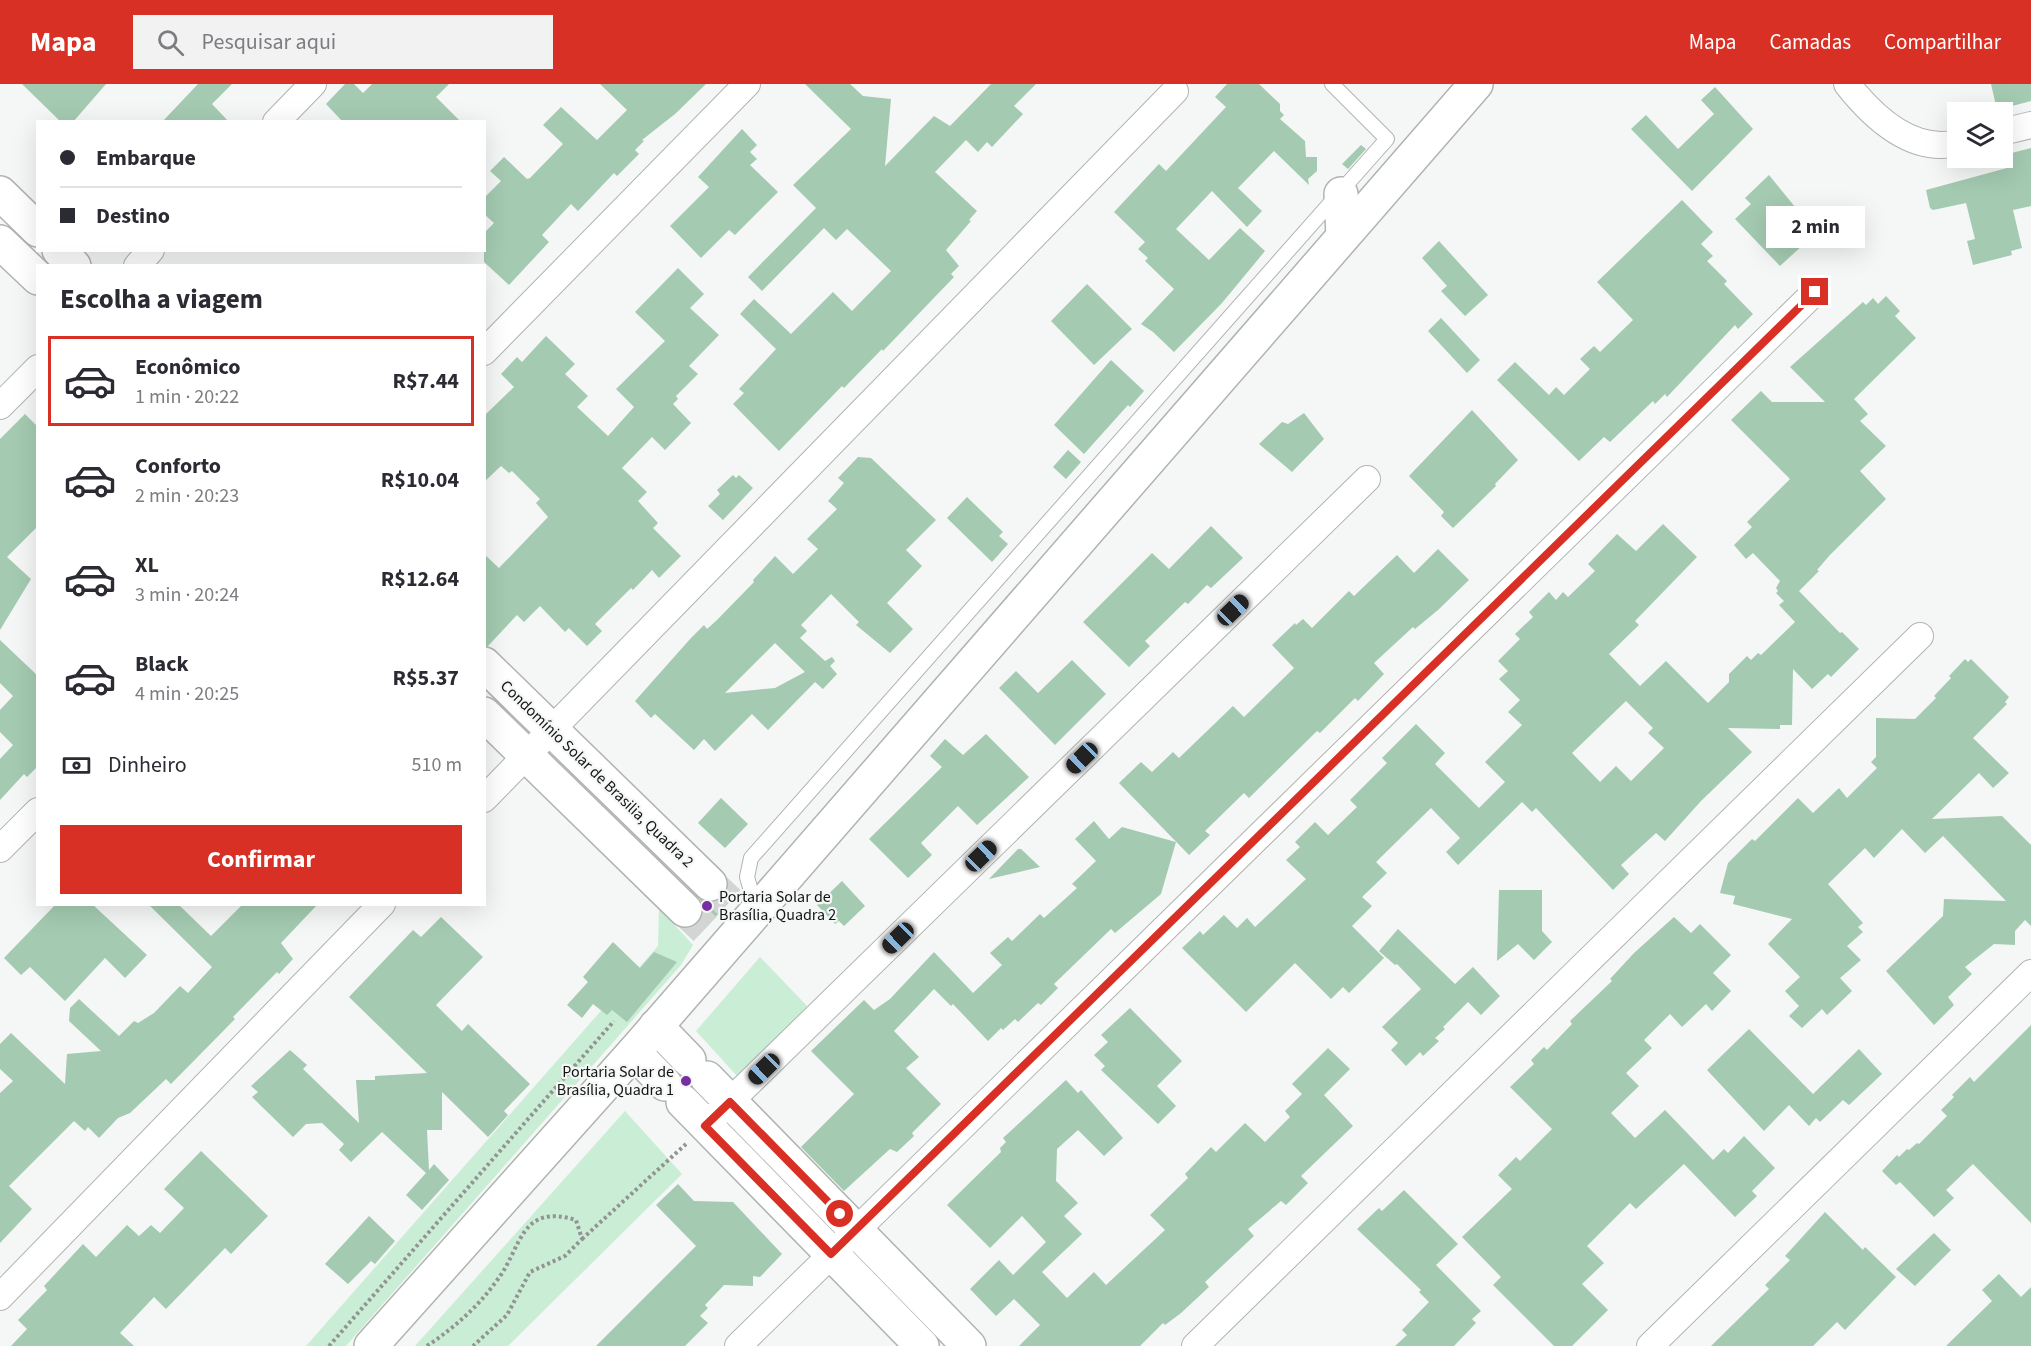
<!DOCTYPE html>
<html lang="pt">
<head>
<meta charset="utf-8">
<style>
  body { margin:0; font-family:"Source Sans 3",sans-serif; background:#f2f2f3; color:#2b2b33; height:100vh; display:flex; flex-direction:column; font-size:22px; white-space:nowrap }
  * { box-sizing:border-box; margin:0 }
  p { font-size:20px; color:#7c7c81 }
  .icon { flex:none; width:33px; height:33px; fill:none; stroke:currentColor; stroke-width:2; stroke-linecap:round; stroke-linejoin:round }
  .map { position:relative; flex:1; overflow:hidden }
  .sheet { position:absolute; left:36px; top:180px; width:450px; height:642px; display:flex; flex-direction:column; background:#fff; border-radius:0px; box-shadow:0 6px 24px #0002 }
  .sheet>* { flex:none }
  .top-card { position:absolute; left:36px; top:36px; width:450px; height:132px; border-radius:0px; box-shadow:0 6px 24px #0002; display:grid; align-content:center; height:132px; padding:0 24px; background:#fff }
  .buttons { position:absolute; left:1947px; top:18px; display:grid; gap:12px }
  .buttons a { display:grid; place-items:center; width:66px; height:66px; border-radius:0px; background:#fff; box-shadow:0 6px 24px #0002; font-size:30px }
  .end { position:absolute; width:27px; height:27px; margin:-14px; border:8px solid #d93025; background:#fff; box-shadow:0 0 0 3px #fff }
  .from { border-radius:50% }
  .bubble { position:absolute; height:42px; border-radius:0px; background:#fff; box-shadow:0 6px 24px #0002; font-size:20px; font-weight:700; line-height:42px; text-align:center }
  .car { position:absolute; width:18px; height:36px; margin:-18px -9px; border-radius:8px; box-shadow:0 0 4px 2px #0007; background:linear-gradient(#222 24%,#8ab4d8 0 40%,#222 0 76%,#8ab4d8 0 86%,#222 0) }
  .top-card b { display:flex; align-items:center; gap:21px; height:57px; font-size:22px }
  .top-card b+b { border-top:2px solid #e1e1e2 }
  .top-card i { width:15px; height:15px; background:#2b2b33 }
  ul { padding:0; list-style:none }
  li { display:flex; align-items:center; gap:18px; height:90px; margin:0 12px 9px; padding:0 12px; border:3px solid transparent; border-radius:0px }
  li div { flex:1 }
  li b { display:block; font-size:22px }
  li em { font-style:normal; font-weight:700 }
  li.on { border-color:#d93025 }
  li>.icon { width:54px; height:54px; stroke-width:1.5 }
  h2 { padding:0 24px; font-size:27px; line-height:72px }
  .pay { display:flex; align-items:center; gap:15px; height:66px; padding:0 24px; font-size:22px }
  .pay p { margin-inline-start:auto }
  .primary-button { display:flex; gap:12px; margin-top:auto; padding:12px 24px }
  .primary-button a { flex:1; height:69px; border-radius:0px; background:#d93025; color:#fff; font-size:24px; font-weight:700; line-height:69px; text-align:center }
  header { display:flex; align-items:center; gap:36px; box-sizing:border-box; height:84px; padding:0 30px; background:#d93025; color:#fff }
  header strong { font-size:28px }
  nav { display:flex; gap:33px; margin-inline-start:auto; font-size:21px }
  .search { width:420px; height:54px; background:#f2f2f3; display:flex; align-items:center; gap:15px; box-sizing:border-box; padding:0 21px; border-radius:0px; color:#7c7c81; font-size:22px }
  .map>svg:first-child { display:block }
  .green { fill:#caedd5 }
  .building { fill:#a4cab1; fill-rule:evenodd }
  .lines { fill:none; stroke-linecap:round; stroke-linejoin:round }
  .tertiary-tunnel { stroke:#d2d5d3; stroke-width:33; stroke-dasharray:33 16; stroke-linecap:butt }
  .service-casing { stroke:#b0b4b1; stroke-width:16 }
  .minor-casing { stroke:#b0b4b1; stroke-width:28 }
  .tertiary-casing { stroke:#b0b4b1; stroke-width:36 }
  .path { stroke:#929493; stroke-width:4; stroke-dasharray:3 3; stroke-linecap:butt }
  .service { stroke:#fff; stroke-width:14 }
  .minor { stroke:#fff; stroke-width:26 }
  .tertiary { stroke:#fff; stroke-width:33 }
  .route { stroke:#d93025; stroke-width:8 }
  .poi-dot { fill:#772fa2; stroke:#f4f7f5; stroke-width:2 }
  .labels { text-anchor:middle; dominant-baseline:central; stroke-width:4.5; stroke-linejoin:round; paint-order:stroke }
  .street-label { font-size:16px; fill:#131413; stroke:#f4f7f5 }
  .poi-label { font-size:16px; fill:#131413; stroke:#f4f7f5; text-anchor:start }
</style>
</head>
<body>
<header>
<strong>Mapa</strong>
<div class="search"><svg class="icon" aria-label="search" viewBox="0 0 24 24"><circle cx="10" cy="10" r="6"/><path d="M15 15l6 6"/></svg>Pesquisar aqui</div>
<nav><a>Mapa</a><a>Camadas</a><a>Compartilhar</a></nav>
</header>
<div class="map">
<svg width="2031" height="1262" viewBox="0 0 2031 1262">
  <rect width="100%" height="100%" fill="#f4f7f5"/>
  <!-- green -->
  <g class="green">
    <path d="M659,824L693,861L681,881L346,1262H306L658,862Z"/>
    <path d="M760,873L808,923L737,992L696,947Z"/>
    <path d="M625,1027L682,1090L508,1262H415Z"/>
  </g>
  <!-- building -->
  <g class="building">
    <path d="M22,0H106L73,38H61Z"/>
    <path d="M198,0H232L212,20L229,38H162Z"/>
    <path d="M345,0H354L363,9L372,0H449L436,13L461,38H343L326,20Z"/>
    <path d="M600,0H706L675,30L642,56L644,57L635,66L639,70L617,92L614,89L578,127L571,120L542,151L549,158L509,201L484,178V149L494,139L484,130V114L501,97L490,87L504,73L527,95L530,94L563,60L543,41L561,23L597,56L627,26Z"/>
    <path d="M805,0H850L863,12L891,15L885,82L934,32L950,42L991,0H1036L1014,22L1023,30L992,63L987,58L978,68L966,56L935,88L977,127L969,136L971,137L946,166L959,182L951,190L954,193L883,267L882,265L844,304L842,302L779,367L733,320L744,309L739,305L776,265L740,230L754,215L791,250L833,208L852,227L891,187L847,145L836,156L824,144L762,207L748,193L816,124L793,101L851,45Z"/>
    <path d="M1227,0H1259L1280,20V27L1284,31L1280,35L1305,57L1306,73H1317V87L1308,95L1309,101L1274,67L1238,104L1262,127L1247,143L1212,107L1176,145L1209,176L1240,144L1265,167L1222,219L1174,268L1153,248L1141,240L1174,205L1145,177L1148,174L1138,165L1145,158L1114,128L1159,80L1166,87L1226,23L1215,13Z"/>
    <path d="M1991,0H2031V17L1997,26Z"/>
    <path d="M1715,3L1753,45L1692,107L1631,45L1646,31L1678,65L1714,30L1701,16Z"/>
    <path d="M742,45L757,61L750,68L757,75L750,81L778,108L735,151L729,146L701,174L670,142L709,103L698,93Z"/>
    <path d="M1361,61L1366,65L1348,85L1342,80Z"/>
    <path d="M2031,64V122L2013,126L2022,164L2011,167L2012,171L1973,181L1967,157L1975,155L1966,119L1933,126L1930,124L1926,106L2007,84L2004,71Z"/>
    <path d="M1769,91L1816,149L1780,182L1735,135L1751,120L1745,114Z"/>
    <path d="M1682,116L1713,148L1701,160L1713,172L1707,177L1727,197L1724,200L1753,230L1738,245L1735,241L1667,313L1665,310L1655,320L1653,317L1610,358L1604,353L1579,377L1497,296L1515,278L1549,311L1556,303L1564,311L1590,285L1580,275L1594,262L1600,268L1633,236L1597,198Z"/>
    <path d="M1439,157L1488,211L1465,232L1441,207L1447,202L1422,174Z"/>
    <path d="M678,184L704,210L690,224L719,251L689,282L698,290L676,312L678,315L673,320L691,339L665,366L652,353L622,384L647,408L638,417L658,439L653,444L681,472L659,494L652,486L633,506L631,504L595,540L602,547L587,562L569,544L565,548L540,522L524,538L517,531L488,562H484V470L499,484L548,433L536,419L540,415L512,387L509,389L501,382L484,398V332L514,303L501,290L517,273L522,278L546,252L575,280L565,290L588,312L577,323L608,352L634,323L616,305L665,257L635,228Z"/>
    <path d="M1087,200L1132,245L1094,281L1051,237Z"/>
    <path d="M1886,212L1900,227L1895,232L1916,254L1854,315L1868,330L1860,337L1886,362L1860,387L1886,415L1829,472L1817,486L1819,487L1799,507L1840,549L1842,548L1859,565L1831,593L1828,590L1812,605L1793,585L1792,641H1780V645L1728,644L1752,668L1701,717L1665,757L1656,749L1621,781L1629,790L1613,806L1536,724L1532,728L1522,718L1458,781L1446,768L1460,754L1431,724L1376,778L1387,789L1362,813L1372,822L1352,842L1384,874L1349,909L1343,903L1331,915L1295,879L1246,928L1182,864L1200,847L1203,851L1224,831L1237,844L1247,834L1255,843L1306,795L1286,776L1300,763L1295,758L1315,738L1328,751L1357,723L1350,716L1387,679L1382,674L1416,640L1445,669L1435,680L1479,724L1505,698L1485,678L1522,641L1508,628L1520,616L1499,595L1508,587L1498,577L1520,555L1515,550L1533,533L1529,528L1549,508L1556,516L1563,508L1568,513L1595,487L1588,480L1617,450L1636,467L1663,440L1697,473L1635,537L1639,541L1609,570L1640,602L1666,577L1708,619L1729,598V590L1747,572L1751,576L1758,569L1761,571L1795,538L1779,521L1784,517L1776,509L1778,507L1776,504L1780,497L1753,469L1746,475L1734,461L1752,443L1747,438L1790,395L1731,336L1761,307L1772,318H1825L1790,283L1863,218L1866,221L1873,214L1878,220ZM1626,617L1653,644L1648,649L1664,664L1631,697L1616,682L1600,698L1572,669Z"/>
    <path d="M1441,234L1480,276L1467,289L1428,247Z"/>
    <path d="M1111,276L1144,307L1130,323L1128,321L1084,370L1054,341Z"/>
    <path d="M1472,326L1518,376L1495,400L1496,402L1453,444L1441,432L1444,428L1409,392Z"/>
    <path d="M1304,329L1324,355L1292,388L1259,360L1282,338L1288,340Z"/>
    <path d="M25,330L38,343V442L7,473L31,495L0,546V355Z"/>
    <path d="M1068,366L1081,378L1066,395L1053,383Z"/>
    <path d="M858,373L871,374L936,436L906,466L922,482L887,519L913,545L890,569L856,541L859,538L831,510L801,541L807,547L800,554L825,577L832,573L835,577L830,582L837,590L823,605L815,598L768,646L752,630L715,667L704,655L694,666L655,630L651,634L635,617L691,554L704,541L707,545L717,536L754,498L753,496L775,472L793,490L818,465L807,455L837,425L828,417L844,399L838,394ZM775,559L805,588L775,604L725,609Z"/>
    <path d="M733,391L736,394L739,391L753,404L723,436L708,422L720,410L717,406Z"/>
    <path d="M967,413L1003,448L999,452L1008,460L992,478L947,434Z"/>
    <path d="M1211,442L1243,474L1211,504L1207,501L1188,520L1185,518L1145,557L1150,562L1129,583L1083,538L1152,469L1169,485Z"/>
    <path d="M1438,465L1469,496L1438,526L1415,545L1413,543L1374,579L1384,590L1358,617L1355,614L1320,649L1317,647L1249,714L1244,709L1205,747L1210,751L1189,771L1119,699L1141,678L1152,688L1173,668L1179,674L1233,622L1244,633L1294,584L1272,561L1295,539L1296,541L1303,535L1312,544L1349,507L1354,512L1397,471L1414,489Z"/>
    <path d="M0,556L38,592V682L27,693L24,690L0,716V675L13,661L0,648V626L13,612L0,599Z"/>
    <path d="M1965,575L1968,578L1971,575L2009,613L2005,618L2007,620L1973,654L2009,689L1993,704L1979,689L1932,735L2002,732L2031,761V842L2025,836L2015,847V861L1994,860L1965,883L1972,890L1948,913L1954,921L1934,941L1886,887L1943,832L1944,815L2006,817L1943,752L1925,769L1902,745L1874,774L1865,764L1828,800L1863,839L1858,843L1863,848L1847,862L1861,876L1840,894L1852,907L1827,931L1822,925L1802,944L1789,932L1799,922L1785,907L1800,893L1768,860L1792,835L1733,820L1735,812L1720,809L1728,779L1752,755L1755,757L1798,714L1813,729L1839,704L1847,714L1877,684L1871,678L1876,673V634L1915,635L1936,614L1934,612L1951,594L1949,592Z"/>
    <path d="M1072,576L1106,610L1055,661L999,604L1016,587L1038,609Z"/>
    <path d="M986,650L1029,693L977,741L958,722L921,759L932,771L908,794L869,755L942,683L930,672L945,655L963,671Z"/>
    <path d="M721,714L748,740L725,764L698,739Z"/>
    <path d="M1094,737L1109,755L1122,743L1176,758L1161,810L1115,849L1111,845L1054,900L1058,904L1041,921L1038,919L1018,938L1015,935L1003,946L1001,944L988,957L953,920L951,922L934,905L894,947L919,973L906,984L941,1020L912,1049L914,1052L897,1068L890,1065L844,1107L801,1063L854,1010L811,967L864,916L874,926L890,915L934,868L973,909L1002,881L990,869L1008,853L1012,857L1040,830L1044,834L1077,804L1072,800L1096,777L1075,755Z"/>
    <path d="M1018,765H1021L1040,783L989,795Z"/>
    <path d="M842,797L865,822L844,842L839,837L835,840L817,821Z"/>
    <path d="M728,806L735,812L698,852L689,844L698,839L703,831V822L700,815L716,818L723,813Z"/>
    <path d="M1499,806H1542V847L1552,858L1534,876L1518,860L1497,877Z"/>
    <path d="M56,820H92L147,871L125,894L105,874L65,917L30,883L21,891L4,874Z"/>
    <path d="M148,820H178L211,852L243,820H318L281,859L293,875L279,890L277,888L233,933L235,935L171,1000L166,995L130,1029L118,1034L99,1054L88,1043L85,1047L74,1037L9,1102L32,1125L0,1159V1009L13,997L0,985V960L11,949L65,1000L67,970L101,967L69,937L70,924L79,915L119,952L134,937L138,939L154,929L180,902L188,909L212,883Z"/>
    <path d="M441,833L483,873L436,921L462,947L468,940L530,1000L504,1027L508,1031L488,1053L442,1008V1046H427L429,1086L434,1080L449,1096L422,1126L406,1111L426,1089L382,1048L351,1078L339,1066L344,1060L322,1039L306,1040L293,1053L252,1013L258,1008L251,1002L290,966L307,981L303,985L359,1039L356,996H375V992L427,989L349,913L413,846L421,853Z"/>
    <path d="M1674,833L1691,849L1700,840L1731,871L1713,889L1731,907L1712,927L1706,920L1682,943L1670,930L1644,956L1652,964L1626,989L1639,1002L1611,1029L1635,1054L1665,1026L1713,1076L1724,1065L1728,1069L1744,1052L1775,1084L1752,1107L1757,1112L1735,1133L1684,1080L1636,1125L1630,1119L1587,1162L1604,1179L1582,1200L1608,1226L1572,1262H1554L1493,1201L1501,1193L1462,1153L1512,1105L1498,1091L1516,1073L1520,1077L1552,1045L1510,1003L1534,980L1531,976L1544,963L1547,966L1572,940L1570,937L1612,897L1610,895L1634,869Z"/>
    <path d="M1398,845L1455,900L1473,883L1500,912L1481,931L1468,918L1443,943L1445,945L1435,954L1439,957L1423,972L1420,968L1406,982L1391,966L1398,959L1382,943L1421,905L1397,880L1395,881L1379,867Z"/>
    <path d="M613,858L640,884L654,868L677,878L627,938L612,926L607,931L593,920L582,934L567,921L588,898L583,893Z"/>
    <path d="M1130,924L1182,977L1157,1002L1176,1022L1158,1040L1101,986L1105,982L1094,971L1108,958L1101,951Z"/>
    <path d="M2031,941V1139L1973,1080L1946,1106L1954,1114L1934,1133L1900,1098L1896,1101L1882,1087L1897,1071L1899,1073L1907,1065L1909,1066L1917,1059L1919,1060L1947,1032L1941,1026L1954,1013L1952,1011L1970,993L1974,998Z"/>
    <path d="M1749,945L1813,1010L1859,965L1882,990L1849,1021L1843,1016L1820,1038L1816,1034L1809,1042L1789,1021L1764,1047L1707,986Z"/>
    <path d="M1328,964L1350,985L1324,1011L1353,1042L1301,1092L1308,1099L1286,1121L1281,1117L1248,1145L1254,1152L1205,1198L1209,1203L1181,1229L1165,1241L1163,1239L1140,1262H1019L1040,1241L1014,1215L996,1232L970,1205L999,1176L1013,1191L1046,1158L1022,1132L990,1164L947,1121L1001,1068L1000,1064L1006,1058L1003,1054L1066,996L1078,1009L1081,1006L1123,1054L1104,1072L1078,1046L1057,1065L1056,1097L1078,1119L1064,1132L1082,1150L1042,1188L1067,1214L1094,1188L1106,1201L1165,1146L1150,1131L1188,1094L1185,1090L1211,1063L1216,1068L1245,1039L1265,1058L1290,1033L1285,1027L1302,1010L1292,1000Z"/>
    <path d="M201,1067L268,1132L231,1170L225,1164L166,1225L154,1213L120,1249L134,1262H11L27,1245L18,1236L47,1206L44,1202L83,1160L96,1173L127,1141L139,1152L151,1141L160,1149L184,1124L164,1105Z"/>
    <path d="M678,1100L694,1117L733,1118L782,1170L760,1193L753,1192V1202L724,1201L705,1221L708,1224L700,1232L708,1239L685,1262H596L696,1162L656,1121Z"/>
    <path d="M1404,1106L1458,1160L1436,1181L1481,1227L1472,1235L1476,1239L1454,1262H1395L1407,1251L1402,1246L1429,1218L1419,1208L1421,1206L1357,1145L1379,1124L1382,1127Z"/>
    <path d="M1825,1128L1863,1166L1865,1163L1896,1193L1845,1246L1837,1238L1813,1262H1711L1769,1205L1765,1201L1790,1176L1785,1172Z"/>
    <path d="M369,1132L395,1157L375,1180L371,1177L348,1200L325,1180Z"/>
    <path d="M1934,1149L1951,1166L1915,1202L1896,1185Z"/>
    <path d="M1999,1190L2021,1213L2031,1203V1262H1946L1992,1217L1982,1206Z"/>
  </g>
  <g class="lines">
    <!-- tertiary-tunnel -->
    <g class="tertiary-tunnel">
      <path d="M710,800L729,818"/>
      <path d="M685,826L705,845"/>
    </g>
    <defs>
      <path id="service" d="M756,824L747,793L751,774L1387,55L1332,0"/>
      <g id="minor">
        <path d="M1847,0C1873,33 1912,70 1958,59"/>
        <path d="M276,38L313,0"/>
        <path d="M2002,48L2031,41"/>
        <path d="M137,182L151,166"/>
        <path d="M484,268L747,0"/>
        <path d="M0,322L38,284"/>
        <path d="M484,715L1175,7"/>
        <path d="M0,765L38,727"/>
        <path d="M716,1031L1367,395"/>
        <path d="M0,1213L382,820"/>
        <path d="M738,1262L1815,208"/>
        <path d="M1195,1262L1920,552"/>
        <path d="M1650,1262L2031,889"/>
      </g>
      <g id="tertiary">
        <path d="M0,109L38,146"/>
        <path d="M1341,110L1343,152"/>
        <path d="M0,158L38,194"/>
        <path d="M59,166L74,182"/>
        <path d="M484,580L710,800"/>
        <path d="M484,630L685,826"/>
        <path d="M656,942L689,976"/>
        <path d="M634,968L665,1000"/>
        <path d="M707,994L969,1262"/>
        <path d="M683,1018L922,1262"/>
        <path d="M371,1262L634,968L1476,0"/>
      </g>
    </defs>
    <!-- service casing -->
    <use href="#service" class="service-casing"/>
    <!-- minor casing -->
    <use href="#minor" class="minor-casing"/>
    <!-- tertiary casing -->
    <use href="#tertiary" class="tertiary-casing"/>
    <!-- path -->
    <g class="path">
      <path d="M582,1155L686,1060"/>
      <path d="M329,1262L614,937"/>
      <path d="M427,1262C455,1243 478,1223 498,1195C522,1163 520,1119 576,1136L582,1155L565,1172L530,1188L507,1231L473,1262"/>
    </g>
    <!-- service -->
    <use href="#service" class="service"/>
    <!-- minor -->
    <use href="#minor" class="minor"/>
    <!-- tertiary -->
    <use href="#tertiary" class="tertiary"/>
  </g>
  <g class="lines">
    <!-- route -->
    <path class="route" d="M840,1130L730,1018L705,1042L831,1170L1815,208"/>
  </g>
  <!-- markers -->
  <g class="poi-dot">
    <circle cx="707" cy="822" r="6"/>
    <circle cx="686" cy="997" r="6"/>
  </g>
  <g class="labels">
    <!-- street labels -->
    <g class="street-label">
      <text transform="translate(597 690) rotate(44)">Condomínio Solar de Brasilia, Quadra 2</text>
    </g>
    <!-- poi labels -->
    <g class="poi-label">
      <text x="719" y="813">Portaria Solar de<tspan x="719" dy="18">Brasília, Quadra 2</tspan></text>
      <text x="674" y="988" text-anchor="end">Portaria Solar de<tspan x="674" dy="18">Brasília, Quadra 1</tspan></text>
    </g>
  </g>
</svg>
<div class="buttons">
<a><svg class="icon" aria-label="layers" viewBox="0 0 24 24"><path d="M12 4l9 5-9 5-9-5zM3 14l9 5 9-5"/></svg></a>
</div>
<i class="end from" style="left:840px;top:1130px"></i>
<i class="end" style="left:1815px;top:208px"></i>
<div class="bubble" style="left:1766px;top:122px;width:99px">2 min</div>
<i class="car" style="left:1233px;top:526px;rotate:46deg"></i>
<i class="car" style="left:1082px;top:674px;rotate:226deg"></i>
<i class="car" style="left:981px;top:772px;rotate:46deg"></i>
<i class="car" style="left:898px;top:854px;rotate:226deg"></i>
<i class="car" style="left:764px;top:985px;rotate:226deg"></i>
<div class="top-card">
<b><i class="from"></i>Embarque</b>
<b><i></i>Destino</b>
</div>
<section class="sheet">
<h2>Escolha a viagem</h2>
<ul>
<li class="on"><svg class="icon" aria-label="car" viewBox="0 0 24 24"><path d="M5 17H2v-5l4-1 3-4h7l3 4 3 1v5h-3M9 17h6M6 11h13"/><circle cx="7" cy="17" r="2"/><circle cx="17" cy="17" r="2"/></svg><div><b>Econômico</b><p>1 min · 20:22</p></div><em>R$7.44</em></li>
<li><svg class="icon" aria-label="car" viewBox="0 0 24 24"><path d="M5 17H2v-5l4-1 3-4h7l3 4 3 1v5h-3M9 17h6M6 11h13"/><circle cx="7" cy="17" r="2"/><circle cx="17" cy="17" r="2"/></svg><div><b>Conforto</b><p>2 min · 20:23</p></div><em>R$10.04</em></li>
<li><svg class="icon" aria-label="car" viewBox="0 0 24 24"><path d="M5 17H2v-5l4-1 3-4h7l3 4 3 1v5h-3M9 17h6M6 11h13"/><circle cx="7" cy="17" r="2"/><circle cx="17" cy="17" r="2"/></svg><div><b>XL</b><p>3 min · 20:24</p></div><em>R$12.64</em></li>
<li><svg class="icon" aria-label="car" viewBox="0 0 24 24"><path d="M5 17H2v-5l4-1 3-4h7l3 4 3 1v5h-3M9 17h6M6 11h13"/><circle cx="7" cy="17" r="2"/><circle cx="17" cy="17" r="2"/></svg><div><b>Black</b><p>4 min · 20:25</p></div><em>R$5.37</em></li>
</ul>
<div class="pay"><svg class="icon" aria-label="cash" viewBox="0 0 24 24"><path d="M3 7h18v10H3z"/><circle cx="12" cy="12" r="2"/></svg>Dinheiro<p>510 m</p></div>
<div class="primary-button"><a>Confirmar</a></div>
</section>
</div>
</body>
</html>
